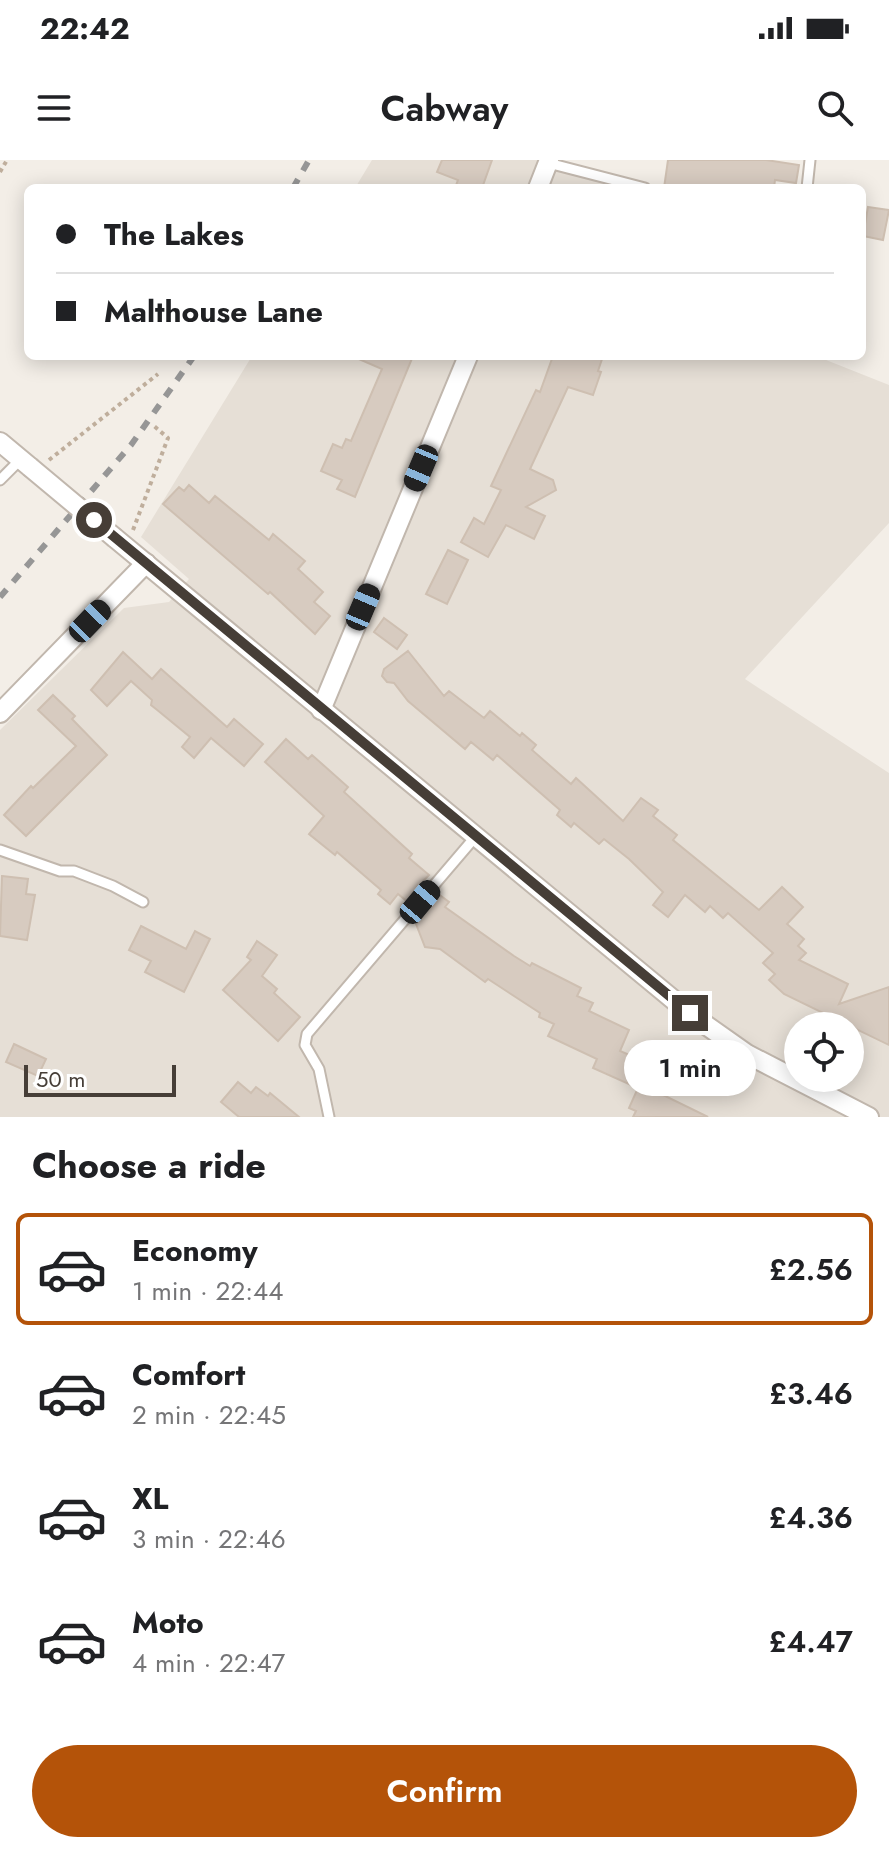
<!DOCTYPE html>
<html lang="en">
<head>
<meta charset="utf-8">
<style>
  body { margin:0; font-family:Jost,sans-serif; background:#f2f2f2; color:#202124; height:100vh; display:flex; flex-direction:column; font-size:30px; white-space:nowrap }
  * { box-sizing:border-box; margin:0 }
  p { font-size:26px; color:#757577 }
  .icon { flex:none; width:44px; height:44px; fill:none; stroke:currentColor; stroke-width:2; stroke-linecap:round; stroke-linejoin:round }
  .map { position:relative; height:957px; overflow:hidden }
  .panel { display:flex; flex-direction:column; background:#fff; flex:1 }
  .panel>* { flex:none }
  .banner { position:absolute; left:24px; top:24px; width:842px; height:176px; border-radius:12px; box-shadow:0 4px 20px #0003; display:grid; align-content:center; height:176px; padding:0 32px; background:#fff }
  .buttons { position:absolute; left:784px; top:852px; display:grid; gap:16px }
  .buttons a { display:grid; place-items:center; width:80px; height:80px; border-radius:50%; background:#fff; box-shadow:0 4px 20px #0003; font-size:40px }
  .scale { position:absolute; left:24px; bottom:20px; width:152px; box-sizing:border-box; padding-left:8px; border:4px solid #463e37; border-top:0; font-size:22px; line-height:28px; white-space:nowrap; color:#463e37; -webkit-text-stroke:6px #fff; paint-order:stroke }
  .end { position:absolute; width:36px; height:36px; margin:-18px; border:10px solid #463e37; background:#fff; box-shadow:0 0 0 4px #fff }
  .from { border-radius:50% }
  .bubble { position:absolute; height:56px; border-radius:28px; background:#fff; box-shadow:0 4px 20px #0003; font-size:26px; font-weight:600; line-height:56px; text-align:center }
  .car { position:absolute; width:24px; height:48px; margin:-24px -12px; border-radius:10px; box-shadow:0 0 6px 2px #0007; background:linear-gradient(#222 24%,#8ab4d8 0 40%,#222 0 76%,#8ab4d8 0 86%,#222 0) }
  .banner b { display:flex; align-items:center; gap:28px; height:76px; font-size:30px }
  .banner b+b { border-top:2px solid #e0e0e0 }
  .banner i { width:20px; height:20px; background:#202124 }
  ul { padding:0; list-style:none }
  li { display:flex; align-items:center; gap:24px; height:112px; margin:0 16px 12px; padding:0 16px; border:4px solid transparent; border-radius:12px }
  li div { flex:1 }
  li b { display:block; font-size:30px }
  li em { font-style:normal; font-weight:600 }
  li.selected { border-color:#b45309 }
  li>.icon { width:72px; height:72px; stroke-width:1.5 }
  h2 { padding:0 32px; font-size:36px; line-height:96px }
  .button { display:flex; gap:16px; margin-top:auto; padding:16px 32px }
  .button a { flex:1; height:92px; border-radius:48px; background:#b45309; color:#fff; font-size:32px; font-weight:600; line-height:92px; text-align:center }
  .status { display:flex; justify-content:space-between; align-items:center; height:56px; padding:0 40px; background:#fff; direction:ltr }
  .status svg { height:22px; fill:currentColor }
  header { display:flex; justify-content:space-between; align-items:center; height:104px; padding:0 32px; background:#fff; font-size:36px; font-weight:600 }
  .map>svg:first-child { display:block }
  .residential { fill:#e6dfd6; fill-rule:evenodd }
  .building { fill:#d7cbc0; stroke:#cebfb1; stroke-width:2 }
  .lines { fill:none; stroke-linecap:round; stroke-linejoin:round }
  .lane-casing { stroke:#c1b7ad; stroke-width:13 }
  .street-casing { stroke:#c1b7ad; stroke-width:22 }
  .path { stroke:#bfae9c; stroke-width:4; stroke-dasharray:4 4; stroke-linecap:butt }
  .lane { stroke:#fff; stroke-width:9 }
  .street { stroke:#fff; stroke-width:18 }
  .rail { stroke:#969696; stroke-width:6; stroke-dasharray:10 10; stroke-linecap:butt }
  .street-bridge-casing { stroke:#c1b7ad; stroke-width:22; stroke-linecap:butt }
  .street-bridge { stroke:#fff; stroke-width:18 }
  .route { stroke:#463e37; stroke-width:10 }
</style>
</head>
<body>
<div class="status"><b>22:42</b><svg viewBox="0 0 49 12"><path d="M0 12V9h3v3zM5 12V6h3v6zM10 12V3h3v9zM15 12V0h3v12zM26 1h20v11H26zM47 4h2v5h-2z"/></svg></div>
<header><svg class="icon" aria-label="menu" viewBox="0 0 24 24"><path d="M4 6h16M4 12h16M4 18h16"/></svg>Cabway<svg class="icon" aria-label="search" viewBox="0 0 24 24"><circle cx="10" cy="10" r="6"/><path d="M15 15l6 6"/></svg></header>
<div class="map">
<svg width="889" height="957" viewBox="0 0 889 957">
  <rect width="100%" height="100%" fill="#f3eee7"/>
  <!-- residential -->
  <g class="residential">
    <path d="M372,0H539L540,4L624,28H355Z"/>
    <path d="M252,196H816L889,225V363L745,519L889,613V957H0V570L124,448L169,442L189,419L141,377ZM798,866H850V918H798Z"/>
  </g>
  <!-- building -->
  <g class="building">
    <path d="M442,0H492L482,28H455L458,20L437,12Z"/>
    <path d="M668,0H766L799,5L796,23L775,20L774,28H664Z"/>
    <path d="M868,47L889,50L883,80L863,76Z"/>
    <path d="M352,196H413L355,337L337,329L342,320L321,311L333,284L342,288L346,279L351,281L382,209Z"/>
    <path d="M553,196H603L598,211L601,212L593,235L568,227L530,309L553,320L556,330L526,347L545,356L534,379L506,365L488,397L461,382L474,358L484,364L501,330L491,326L536,230L540,232Z"/>
    <path d="M189,325L209,343L215,336L269,380L273,374L305,401L298,409L323,432L314,442L330,456L315,474L270,432L268,434L163,344L179,327L184,331Z"/>
    <path d="M448,390L468,400L447,444L426,434Z"/>
    <path d="M384,458L407,475L397,489L374,472Z"/>
    <path d="M408,491L444,536L449,531L484,558L490,551L520,576L522,573L536,585L532,590L571,624L576,618L623,661L641,638L658,650L653,656L677,675L673,680L759,750L782,727L803,747L787,764L804,779L798,786L806,793L799,800L848,824L839,844L889,827V885L784,834L769,820L775,814L763,803L773,793L728,753L723,758L710,746L705,752L685,735L668,757L653,745L663,732L629,699L604,679L599,684L574,663L571,667L557,655L560,650L497,595L493,600L471,582L465,589L408,541L394,523L387,522L382,516L384,509Z"/>
    <path d="M123,492L152,519L161,509L227,567L234,559L263,584L244,606L211,578L194,598L182,587L190,577L156,549L151,545L152,540L131,521L107,546L91,530Z"/>
    <path d="M53,535L75,556L72,559L107,595L26,676L4,655L31,626L33,628L76,586L38,550Z"/>
    <path d="M286,579L308,599L312,595L348,627L344,632L412,694L409,698L429,715L423,721L426,723L409,743L398,734L390,744L378,734L381,730L337,692L335,695L309,674L324,656L265,602Z"/>
    <path d="M2,716L28,719L26,734L35,735L27,780L0,776Z"/>
    <path d="M437,733L449,742L445,747L514,796L530,806L532,803L581,828L577,836L593,843L589,851L629,870L620,891L650,904L652,898L673,909L661,934L708,957H633L636,951L629,948L638,928L593,908L597,899L548,876L554,864L539,857L540,853L488,819L485,822L440,789L425,787L416,764L423,756L420,753Z"/>
    <path d="M141,766L186,789L195,771L210,779L184,832L145,812L151,801L129,790Z"/>
    <path d="M257,781L277,795L262,816L277,829L274,833L300,857L278,881L223,830L251,800L247,797Z"/>
    <path d="M14,884L46,899L38,916L6,902Z"/>
    <path d="M238,922L251,933L256,927L268,936L270,933L299,957H239L221,942Z"/>
  </g>
  <g class="lines">
    <defs>
      <g id="lane">
        <path d="M548,3L645,28"/>
        <path d="M807,28L810,0"/>
        <path d="M0,320L21,299"/>
        <path d="M0,690L60,711H74L113,726L143,742"/>
        <path d="M329,957L319,909L305,885L307,874L476,676"/>
      </g>
      <g id="street">
        <path d="M538,28L549,0"/>
        <path d="M0,282L30,307"/>
        <path d="M115,378L693,856L747,894L869,957"/>
        <path d="M321,550L468,196"/>
        <path d="M0,553L146,403"/>
      </g>
    </defs>
    <!-- lane casing -->
    <use href="#lane" class="lane-casing"/>
    <!-- street casing -->
    <use href="#street" class="street-casing"/>
    <!-- path -->
    <g class="path">
      <path d="M0,12L7,0"/>
      <path d="M49,300L158,214"/>
      <path d="M133,370L168,278L154,266"/>
    </g>
    <!-- lane -->
    <use href="#lane" class="lane"/>
    <!-- street -->
    <use href="#street" class="street"/>
    <!-- rail -->
    <g class="rail">
      <path d="M293,28L309,0"/>
      <path d="M0,437L131,285L194,196"/>
    </g>
    <defs>
      <path id="street-bridge" d="M30,307L115,378"/>
    </defs>
    <!-- street-bridge casing -->
    <use href="#street-bridge" class="street-bridge-casing"/>
    <!-- street-bridge -->
    <use href="#street-bridge" class="street-bridge"/>
  </g>
  <g class="lines">
    <!-- route -->
    <path class="route" d="M94,360L690,853"/>
  </g>
</svg>
<div class="buttons">
<a><svg class="icon" aria-label="locate" viewBox="0 0 24 24"><circle cx="12" cy="12" r="6"/><path d="M12 2v4M12 18v4M2 12h4M18 12h4"/></svg></a>
</div>
<div class="scale">50 m</div>
<i class="end from" style="left:94px;top:360px"></i>
<i class="end" style="left:690px;top:853px"></i>
<div class="bubble" style="left:624px;top:880px;width:132px">1 min</div>
<i class="car" style="left:421px;top:308px;rotate:203deg"></i>
<i class="car" style="left:363px;top:447px;rotate:23deg"></i>
<i class="car" style="left:90px;top:461px;rotate:44deg"></i>
<i class="car" style="left:420px;top:742px;rotate:40deg"></i>
<div class="banner">
<b><i class="from"></i>The Lakes</b>
<b><i></i>Malthouse Lane</b>
</div>
</div>
<section class="panel">
<h2>Choose a ride</h2>
<ul>
<li class="selected"><svg class="icon" aria-label="car" viewBox="0 0 24 24"><path d="M5 17H2v-5l4-1 3-4h7l3 4 3 1v5h-3M9 17h6M6 11h13"/><circle cx="7" cy="17" r="2"/><circle cx="17" cy="17" r="2"/></svg><div><b>Economy</b><p>1 min · 22:44</p></div><em>£2.56</em></li>
<li><svg class="icon" aria-label="car" viewBox="0 0 24 24"><path d="M5 17H2v-5l4-1 3-4h7l3 4 3 1v5h-3M9 17h6M6 11h13"/><circle cx="7" cy="17" r="2"/><circle cx="17" cy="17" r="2"/></svg><div><b>Comfort</b><p>2 min · 22:45</p></div><em>£3.46</em></li>
<li><svg class="icon" aria-label="car" viewBox="0 0 24 24"><path d="M5 17H2v-5l4-1 3-4h7l3 4 3 1v5h-3M9 17h6M6 11h13"/><circle cx="7" cy="17" r="2"/><circle cx="17" cy="17" r="2"/></svg><div><b>XL</b><p>3 min · 22:46</p></div><em>£4.36</em></li>
<li><svg class="icon" aria-label="car" viewBox="0 0 24 24"><path d="M5 17H2v-5l4-1 3-4h7l3 4 3 1v5h-3M9 17h6M6 11h13"/><circle cx="7" cy="17" r="2"/><circle cx="17" cy="17" r="2"/></svg><div><b>Moto</b><p>4 min · 22:47</p></div><em>£4.47</em></li>
</ul>
<div class="button"><a>Confirm</a></div>
</section>
</body>
</html>
